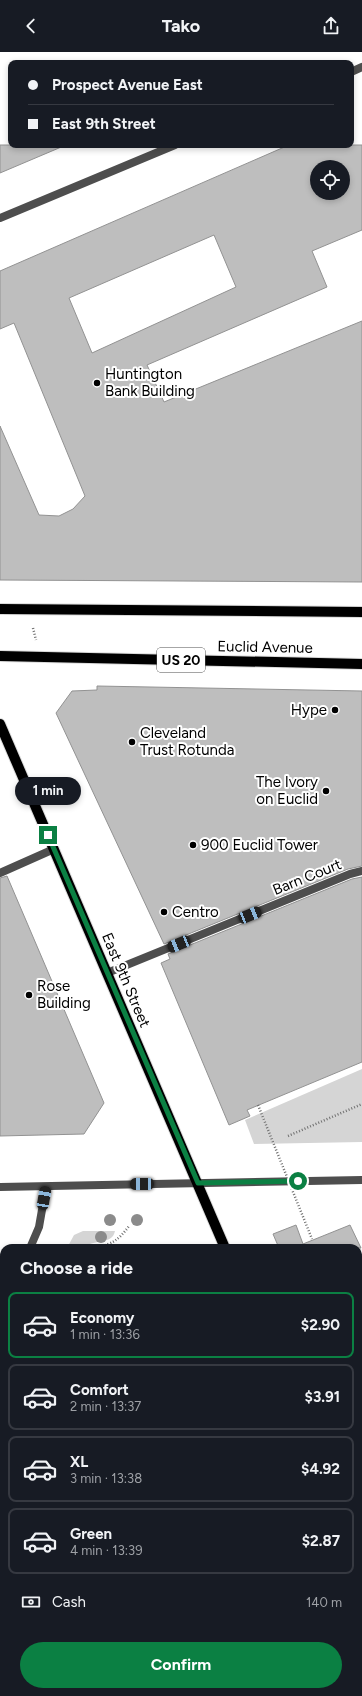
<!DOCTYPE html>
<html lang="en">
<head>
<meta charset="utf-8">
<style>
  body { margin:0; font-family:Figtree,sans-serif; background:#242831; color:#f1f3f6; height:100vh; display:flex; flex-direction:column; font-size:15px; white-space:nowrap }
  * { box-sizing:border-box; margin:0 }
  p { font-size:13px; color:#9ea1a6 }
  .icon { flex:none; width:22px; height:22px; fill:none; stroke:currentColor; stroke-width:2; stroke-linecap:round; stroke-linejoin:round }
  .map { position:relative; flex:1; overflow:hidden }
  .sheet { position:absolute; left:0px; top:1192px; width:362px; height:452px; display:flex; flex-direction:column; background:#171b24; border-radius:12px 12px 0 0; box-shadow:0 2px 6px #0003 }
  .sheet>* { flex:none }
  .guide { position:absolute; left:8px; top:8px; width:346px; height:88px; border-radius:8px; box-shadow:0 2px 6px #0003; display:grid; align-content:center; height:88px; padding:0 20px; background:#171b24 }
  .tools { position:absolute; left:310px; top:108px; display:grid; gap:8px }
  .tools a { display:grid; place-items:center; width:40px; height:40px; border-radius:50%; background:#171b24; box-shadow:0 2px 6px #0003; font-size:20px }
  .end { position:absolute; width:18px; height:18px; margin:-9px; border:5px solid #0b8043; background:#fff; box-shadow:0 0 0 2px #fff }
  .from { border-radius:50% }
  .bubble { position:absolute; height:28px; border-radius:14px; background:#171b24; box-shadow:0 2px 6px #0003; font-size:13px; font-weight:700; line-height:28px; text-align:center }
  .car { position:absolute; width:12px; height:24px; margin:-12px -6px; border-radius:5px; box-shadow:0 0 3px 1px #0007; background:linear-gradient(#222 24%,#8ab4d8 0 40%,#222 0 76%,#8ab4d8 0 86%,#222 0) }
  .guide b { display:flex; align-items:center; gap:14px; height:38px; font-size:15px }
  .guide b+b { border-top:1px solid #363941 }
  .guide i { width:10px; height:10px; background:#f1f3f6 }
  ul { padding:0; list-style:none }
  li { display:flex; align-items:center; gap:12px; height:66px; margin:0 8px 6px; padding:0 12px; border:2px solid #363941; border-radius:8px }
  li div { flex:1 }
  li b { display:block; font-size:15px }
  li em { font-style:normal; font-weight:700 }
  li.active { border-color:#0b8043 }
  li>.icon { width:36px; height:36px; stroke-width:1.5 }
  h2 { padding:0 20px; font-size:18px; line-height:48px }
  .pay { display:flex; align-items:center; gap:10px; height:44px; padding:0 20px; font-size:15px }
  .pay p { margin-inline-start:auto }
  .action { display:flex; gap:8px; margin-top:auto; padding:8px 20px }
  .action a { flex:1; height:46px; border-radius:24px; background:#0b8043; color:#fff; font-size:16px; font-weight:700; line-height:46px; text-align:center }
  header { display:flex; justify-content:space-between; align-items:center; height:52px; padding:0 20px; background:#171b24; font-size:18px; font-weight:700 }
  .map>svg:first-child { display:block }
  .green { fill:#d5d5d5 }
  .building { fill:#bebebe; stroke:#929292; fill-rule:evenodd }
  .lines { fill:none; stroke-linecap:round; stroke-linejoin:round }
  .primary-casing { stroke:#dbdbdb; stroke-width:12 }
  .path { stroke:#707070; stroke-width:2.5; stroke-dasharray:1 2; stroke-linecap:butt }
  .service { stroke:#4e4e4e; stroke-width:8 }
  .minor { stroke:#4e4e4e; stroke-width:8 }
  .tertiary { stroke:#4e4e4e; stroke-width:8 }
  .primary { stroke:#000; stroke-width:10 }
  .path-bridge { stroke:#707070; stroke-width:2.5; stroke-dasharray:1 2; stroke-linecap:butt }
  .tree { fill:#8b8b8b }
  .route { stroke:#0b8043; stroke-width:5 }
  .poi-dot { fill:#000; stroke:#fff; stroke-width:1.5 }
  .labels { text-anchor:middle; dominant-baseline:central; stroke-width:4; stroke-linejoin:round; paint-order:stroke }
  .shield { fill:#fff; stroke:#4c4c4c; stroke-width:1 }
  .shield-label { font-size:14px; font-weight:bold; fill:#000 }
  .poi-label { font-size:15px; fill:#000; stroke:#fff; text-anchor:start }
  .street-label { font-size:15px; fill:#000; stroke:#fff }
</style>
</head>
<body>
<header><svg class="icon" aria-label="back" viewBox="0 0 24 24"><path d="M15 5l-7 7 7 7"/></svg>Tako<svg class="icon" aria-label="share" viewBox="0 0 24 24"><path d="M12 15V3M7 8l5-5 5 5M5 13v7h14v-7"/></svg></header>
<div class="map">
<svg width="362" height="1644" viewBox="0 0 362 1644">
  <rect width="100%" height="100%" fill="#fff"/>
  <!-- green -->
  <g class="green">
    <path d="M362,1017V1090L254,1092L245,1068Z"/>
    <path d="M83,1179H115C112,1194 93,1186 84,1196H67L74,1183Z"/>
  </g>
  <!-- building -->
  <g class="building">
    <path d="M0,93H66L0,121Z"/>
    <path d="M289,93H362V178L312,199L327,235L147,313L164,350L362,269V530L0,528V374L39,463L59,464L73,457L85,444L14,271L0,277V219ZM317,115H343V141H317ZM214,183L236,235L92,301L69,246Z"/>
    <path d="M97,634L362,639V814L348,817L164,892L56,661L72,639L97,638Z"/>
    <path d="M7,824L104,1051L84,1082L0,1084V826Z"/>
    <path d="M362,825V1010L247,1058L250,1064L229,1073L161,911L170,907L168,902L352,827Z"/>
    <path d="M296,1173L303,1192L350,1173L361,1196H279L273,1182Z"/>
  </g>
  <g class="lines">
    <defs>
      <g id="primary">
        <path d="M0,557L362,560"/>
        <path d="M0,604L362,612"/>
        <path d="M0,672L225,1196"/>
        <path d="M358,1506L362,1515"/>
      </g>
    </defs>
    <!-- primary casing -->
    <use href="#primary" class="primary-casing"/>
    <!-- path -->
    <g class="path">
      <path d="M33,576L36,588"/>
      <path d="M288,1084L362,1052"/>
      <path d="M96,1196C113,1191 118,1189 129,1174"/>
    </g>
    <!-- service -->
    <g class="service">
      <path d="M0,821L54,797"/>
      <path d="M107,921L350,822L362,819"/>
      <path d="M0,1551L4,1561"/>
      <path d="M38,1640L40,1644"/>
      <path d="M91,1640L93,1644"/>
      <path d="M149,1640L151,1644"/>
      <path d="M200,1640L202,1644"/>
      <path d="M276,1640L278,1644"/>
    </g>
    <!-- minor -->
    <path class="minor" d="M361,1644H362"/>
    <!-- tertiary -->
    <g class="tertiary">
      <path d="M351,20L362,15"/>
      <path d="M0,166L175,93"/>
      <path d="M0,1135L362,1128"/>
      <path d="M30,1196L39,1175L46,1135"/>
      <path d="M0,1220L4,1218"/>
    </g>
    <!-- primary -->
    <use href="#primary" class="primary"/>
    <!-- path-bridge -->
    <path class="path-bridge" d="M258,1053L312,1187"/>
  </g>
  <!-- trees -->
  <g class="tree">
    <circle cx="110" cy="1168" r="6"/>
    <circle cx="137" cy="1168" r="6"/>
    <circle cx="101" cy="1185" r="6"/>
  </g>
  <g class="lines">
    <!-- route -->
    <path class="route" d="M48,783L198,1131L298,1129"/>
  </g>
  <!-- markers -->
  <g class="poi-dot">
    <circle cx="97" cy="331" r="4"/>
    <circle cx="335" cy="658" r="4"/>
    <circle cx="132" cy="690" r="4"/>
    <circle cx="326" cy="739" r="4"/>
    <circle cx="193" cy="793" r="4"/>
    <circle cx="164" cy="860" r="4"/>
    <circle cx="29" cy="943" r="4"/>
  </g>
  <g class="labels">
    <!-- shield labels -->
    <rect class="shield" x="157" y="596" width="48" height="24" rx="3"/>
    <g class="shield-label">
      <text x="181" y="608">US 20</text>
    </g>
    <!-- poi labels -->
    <g class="poi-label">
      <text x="105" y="322">Huntington<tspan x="105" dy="17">Bank Building</tspan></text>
      <text x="327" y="658" text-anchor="end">Hype</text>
      <text x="140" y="681">Cleveland<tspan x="140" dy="17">Trust Rotunda</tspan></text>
      <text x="318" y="730" text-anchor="end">The Ivory<tspan x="318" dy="17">on Euclid</tspan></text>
      <text x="201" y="793">900 Euclid Tower</text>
      <text x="172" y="860">Centro</text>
      <text x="37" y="934">Rose<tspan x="37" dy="17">Building</tspan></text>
    </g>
    <!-- street labels -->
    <g class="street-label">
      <text transform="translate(265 595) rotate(1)">Euclid Avenue</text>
      <text transform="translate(307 825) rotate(-22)">Barn Court</text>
      <text transform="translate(126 928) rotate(67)">East 9th Street</text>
    </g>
  </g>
</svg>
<div class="tools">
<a><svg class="icon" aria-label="locate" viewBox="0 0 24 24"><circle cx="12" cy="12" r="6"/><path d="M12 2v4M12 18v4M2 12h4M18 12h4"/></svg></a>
</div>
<i class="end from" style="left:298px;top:1129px"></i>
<i class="end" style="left:48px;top:783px"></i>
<div class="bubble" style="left:15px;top:725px;width:66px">1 min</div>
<i class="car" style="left:250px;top:863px;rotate:68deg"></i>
<i class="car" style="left:179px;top:892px;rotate:248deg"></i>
<i class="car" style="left:142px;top:1132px;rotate:269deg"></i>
<i class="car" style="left:44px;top:1146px;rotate:10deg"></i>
<div class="guide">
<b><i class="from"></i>Prospect Avenue East</b>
<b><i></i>East 9th Street</b>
</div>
<section class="sheet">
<h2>Choose a ride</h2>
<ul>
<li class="active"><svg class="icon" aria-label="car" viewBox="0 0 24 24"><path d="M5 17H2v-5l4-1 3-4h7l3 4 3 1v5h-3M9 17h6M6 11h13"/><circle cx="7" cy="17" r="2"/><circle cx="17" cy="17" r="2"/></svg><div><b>Economy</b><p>1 min · 13:36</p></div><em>$2.90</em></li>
<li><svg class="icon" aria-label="car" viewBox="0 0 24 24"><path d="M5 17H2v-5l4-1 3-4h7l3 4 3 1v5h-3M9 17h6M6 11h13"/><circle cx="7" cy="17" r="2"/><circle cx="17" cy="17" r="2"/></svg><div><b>Comfort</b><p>2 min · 13:37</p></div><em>$3.91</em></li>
<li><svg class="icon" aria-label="car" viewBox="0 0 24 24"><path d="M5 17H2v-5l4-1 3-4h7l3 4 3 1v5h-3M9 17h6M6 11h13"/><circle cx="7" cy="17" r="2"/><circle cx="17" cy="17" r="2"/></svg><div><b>XL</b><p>3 min · 13:38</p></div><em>$4.92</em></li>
<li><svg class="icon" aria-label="car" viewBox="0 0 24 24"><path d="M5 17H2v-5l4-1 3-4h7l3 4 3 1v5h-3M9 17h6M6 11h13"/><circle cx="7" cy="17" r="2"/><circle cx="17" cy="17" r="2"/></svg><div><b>Green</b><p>4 min · 13:39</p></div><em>$2.87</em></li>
</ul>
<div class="pay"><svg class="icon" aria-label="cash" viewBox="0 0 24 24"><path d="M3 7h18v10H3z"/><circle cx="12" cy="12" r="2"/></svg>Cash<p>140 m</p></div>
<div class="action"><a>Confirm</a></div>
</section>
</div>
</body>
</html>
